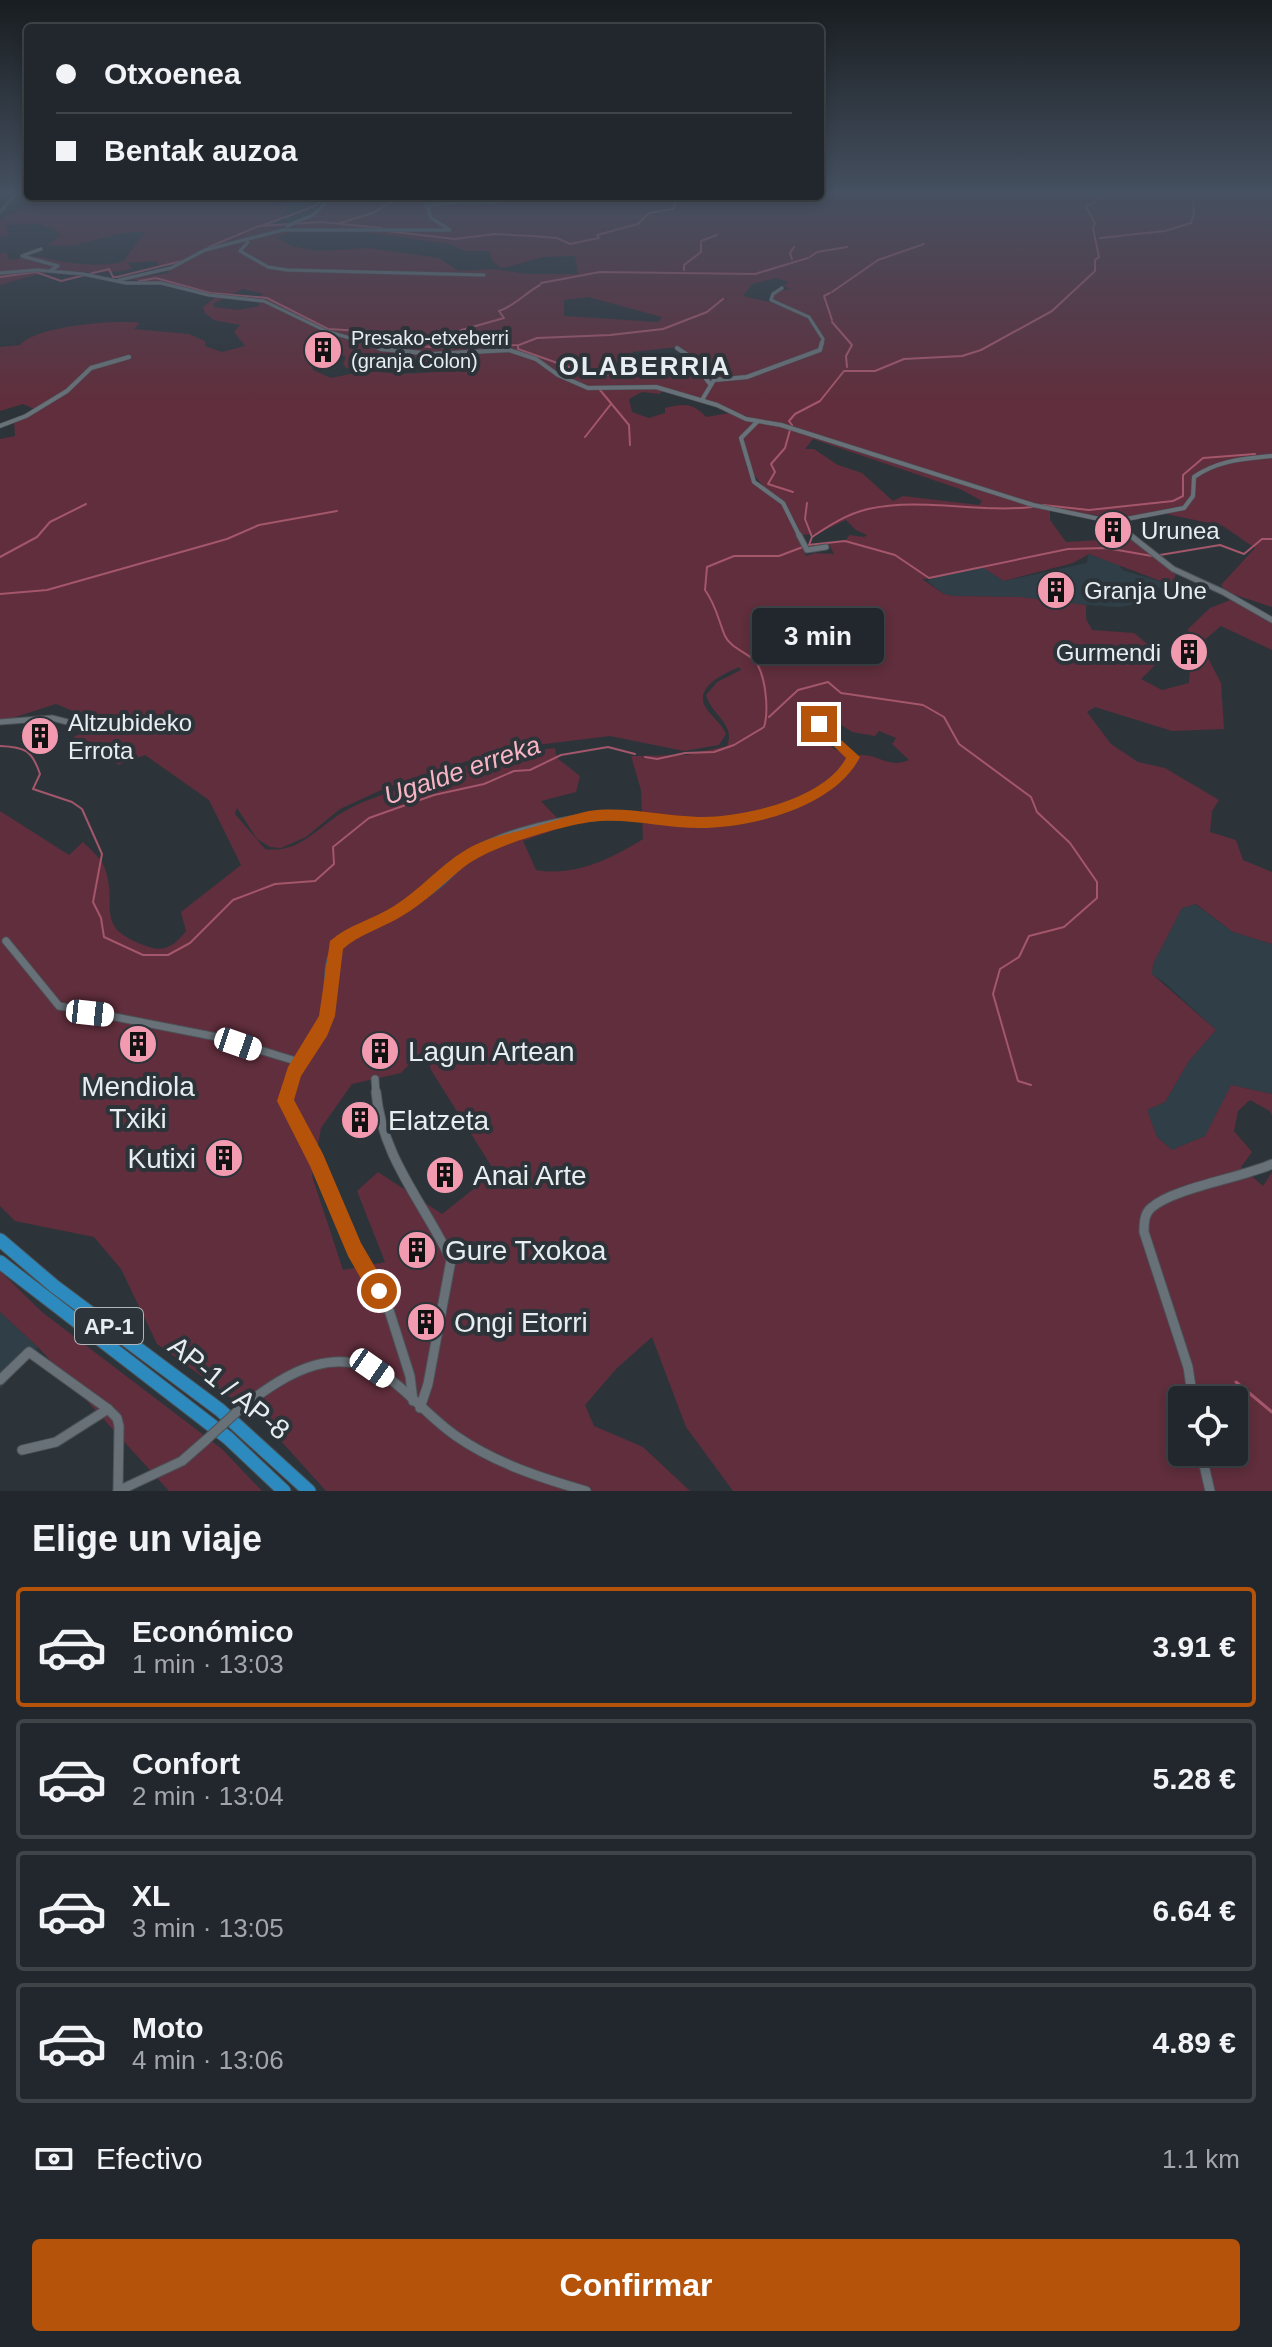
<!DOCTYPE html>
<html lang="es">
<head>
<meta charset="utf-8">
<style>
  body { margin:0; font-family:Helvetica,sans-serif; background:#292f34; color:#f1f3f6; height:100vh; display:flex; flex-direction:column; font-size:30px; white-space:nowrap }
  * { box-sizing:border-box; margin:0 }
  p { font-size:26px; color:#a2a5a9 }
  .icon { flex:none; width:44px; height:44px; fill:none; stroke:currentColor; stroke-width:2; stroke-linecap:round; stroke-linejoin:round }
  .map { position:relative; height:1491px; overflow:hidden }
  .sheet { display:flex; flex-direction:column; background:#21272c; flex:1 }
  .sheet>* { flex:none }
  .guide { position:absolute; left:24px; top:24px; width:800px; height:176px; border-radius:8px; box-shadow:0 4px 12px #0003,0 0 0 2px #3e4448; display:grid; align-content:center; height:176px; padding:0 32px; background:#21272c }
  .controls { position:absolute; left:1168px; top:1386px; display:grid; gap:16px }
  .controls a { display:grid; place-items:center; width:80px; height:80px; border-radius:8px; background:#21272c; box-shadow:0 4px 12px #0003,0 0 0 2px #3e4448; font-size:40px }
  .end { position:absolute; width:36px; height:36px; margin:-18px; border:10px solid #b45309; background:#fff; box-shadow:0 0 0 4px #fff }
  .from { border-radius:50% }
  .bubble { position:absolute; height:56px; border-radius:8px; background:#21272c; box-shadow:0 4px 12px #0003,0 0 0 2px #3e4448; font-size:26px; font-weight:700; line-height:56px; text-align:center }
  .car { position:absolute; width:24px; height:48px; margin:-24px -12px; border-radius:10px; box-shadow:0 0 6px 2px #0007; background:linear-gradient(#fff 24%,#345 0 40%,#fff 0 76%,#345 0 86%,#fff 0) }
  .guide b { display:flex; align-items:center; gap:28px; height:76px; font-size:30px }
  .guide b+b { border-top:2px solid #3e4448 }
  .guide i { width:20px; height:20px; background:#f1f3f6 }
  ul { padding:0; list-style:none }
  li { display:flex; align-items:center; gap:24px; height:120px; margin:0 16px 12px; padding:0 16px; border:4px solid #3e4448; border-radius:8px }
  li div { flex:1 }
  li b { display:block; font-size:30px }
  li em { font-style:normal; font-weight:700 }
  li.selected { border-color:#b45309 }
  li>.icon { width:72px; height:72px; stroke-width:1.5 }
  h2 { padding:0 32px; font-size:36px; line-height:96px }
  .pay { display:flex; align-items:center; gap:20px; height:88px; padding:0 32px; font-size:30px }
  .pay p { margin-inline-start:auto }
  .cta { display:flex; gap:16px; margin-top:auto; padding:16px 32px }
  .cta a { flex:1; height:92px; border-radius:8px; background:#b45309; color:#fff; font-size:32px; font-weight:700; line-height:92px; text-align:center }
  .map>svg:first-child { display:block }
  .built { fill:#303f47 }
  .green { fill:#602e3c; fill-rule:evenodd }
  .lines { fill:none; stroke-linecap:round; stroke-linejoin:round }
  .stream-far1 { stroke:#a4566b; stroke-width:2 }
  .stream { stroke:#a4566b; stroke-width:3 }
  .minor-far4-casing { stroke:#4b5257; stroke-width:4 }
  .minor-far3-casing { stroke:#4b5257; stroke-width:5 }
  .minor-far2-casing { stroke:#4b5257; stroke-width:7 }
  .minor-far1-casing { stroke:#4b5257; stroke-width:9 }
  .minor-casing { stroke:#4b5257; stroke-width:11 }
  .highway-casing { stroke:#4b5257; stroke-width:15 }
  .minor-far4 { stroke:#687178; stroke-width:3 }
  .minor-far3 { stroke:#687178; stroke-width:4 }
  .minor-far2 { stroke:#687178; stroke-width:5 }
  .minor-far1 { stroke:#687178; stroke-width:7 }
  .minor { stroke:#687178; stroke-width:9 }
  .highway { stroke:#2c8abe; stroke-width:13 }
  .minor-bridge-casing { stroke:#4b5257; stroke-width:11; stroke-linecap:butt }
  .minor-bridge { stroke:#687178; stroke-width:9 }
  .route { fill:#b45309 }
  .labels { text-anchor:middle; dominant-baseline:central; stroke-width:8; stroke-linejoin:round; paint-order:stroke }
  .far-poi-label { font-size:20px; fill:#e7edf0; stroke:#2c343a; text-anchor:start }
  .shield { fill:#2c343a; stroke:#afb6b9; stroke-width:2 }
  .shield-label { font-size:22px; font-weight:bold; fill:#e7edf0 }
  .poi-label { font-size:24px; fill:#e7edf0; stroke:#2c343a; text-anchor:start }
  .far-district-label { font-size:26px; font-weight:bold; letter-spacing:2px; fill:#e7edf0; stroke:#2c343a }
  .water-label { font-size:26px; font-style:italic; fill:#f8b4c3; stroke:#2c343a }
  .near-poi-label { font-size:28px; fill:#e7edf0; stroke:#2c343a; text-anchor:start }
  .near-street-label { font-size:28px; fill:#e7edf0; stroke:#2c343a }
</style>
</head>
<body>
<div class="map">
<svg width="1272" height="1491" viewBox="0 0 1272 1491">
  <rect width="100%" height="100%" fill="#2c343a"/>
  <!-- built -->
  <g class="built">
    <path d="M1088,554L1119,564L1122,570L1162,582L1172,581L1176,586L1151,589L1131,605L1118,607L1046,602L1020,597L953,596L944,594L927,581L946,573L983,567L1004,581L1087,563Z"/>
    <path d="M1195,904L1233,932L1272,944V1094L1231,1085L1205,1136L1172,1150L1157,1137L1146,1110L1165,1102L1189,1061L1216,1030L1165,983L1152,974L1153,964L1182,908Z"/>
    <path d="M0,1312L38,1347L0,1389Z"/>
  </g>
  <!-- green -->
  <g class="green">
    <path d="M820,192H1272V607L1226,592L1221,585L1255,548L1223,526L1157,512L1116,521L1096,515L1050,510V520L1066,542L1132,538L1176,575L1172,581L1163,582L1089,554L1073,563L1004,581L982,567C970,569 927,580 922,579L944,594L953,596L1020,597L1086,605V619L1092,630L1134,633L1163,657L1141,679L1162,690L1189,683L1190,670L1183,658H1208L1221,683L1224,729L1172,731L1095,707L1087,712L1111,744L1138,762L1165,768L1219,800L1212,811L1210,832L1236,840L1243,860L1272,872V944L1233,932L1196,904L1182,908L1153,964L1152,974L1216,1030L1189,1061L1165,1102L1147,1110L1157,1137L1172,1150L1205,1136L1231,1085L1272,1094V1116L1270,1111L1250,1100L1238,1111L1234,1131L1252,1152L1241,1167L1263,1186L1272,1172V1491H733L686,1427L652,1337L617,1368L585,1405L594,1426L643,1447L690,1491H326L263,1421L157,1344L121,1269L94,1237L15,1221L0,1206V811L69,855L83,842C90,849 101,858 104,866C120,907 90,927 149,947C166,953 177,943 186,931L181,912L241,865L209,800L145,755L118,765L107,753L106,746L73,737L90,730L82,722L80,714L56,704L0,722V439L15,436L14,421L34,409L23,404L0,411V347L20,345C35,326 116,319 140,323L134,329L189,334L205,341V346L222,352L245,346L234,332L240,325L214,320L205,313L203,307L215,298L200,293L202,290L129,279L169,273L168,269L186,259L167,266L159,265L156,261L127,263L132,268C112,276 77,270 56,271C38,273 18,280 0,285V254L7,252L8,260C19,259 30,255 40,257C68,263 93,268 123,262L145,232C118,231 100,240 74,245C64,247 56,244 47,246L61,235C43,220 30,224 6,225L8,236L0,237V219L40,200V198L49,196H271L275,205L288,206L283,217L273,223C293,233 321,213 335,197L330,196H820ZM338,229L449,244L466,251H489L493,262L502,268L544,257L575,256L578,274H526L495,269L459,271L439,258L369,248L317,251L292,246L277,238L293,231ZM777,278L788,282L783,286L792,289C783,290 776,289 771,300L774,303L743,296L752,284ZM243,289L264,294L259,297V306L239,310L214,307V303ZM588,297L662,317L658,322L564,316V300ZM312,341L321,343L346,357L343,364L346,368L357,367L355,373L331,378L313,370L312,367L326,359L302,345ZM679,347L690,359L642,363L632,352ZM375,362C408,369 442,362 475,363L474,370L400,374L370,371L365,365ZM666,389L718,404L729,413L706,417C692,402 684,404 665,408V413L649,418L632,412L629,399L642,392L659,394ZM813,439L960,489L982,501L979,505L903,496L893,501L862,473L838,465L814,449H805ZM746,466H749C764,496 788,498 801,535L816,534L846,520L856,530L867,535L864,537L849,535L845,542H828L834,554L815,553L806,556C799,539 794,516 781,503C766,489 754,486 746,466ZM739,667L741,670L717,682L706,695C712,716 736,724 727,746L687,755L631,756L641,790L643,839C611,859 574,877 536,870L523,841L555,830L558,819L541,801L576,792L580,776L557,758L555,748C499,754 447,770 396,790C379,796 360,802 345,811C317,827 300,854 265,849L235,814L237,808L257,839L270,847L281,848L306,837L340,809L379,791L430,772L512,748L610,736L684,751L719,745L726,734C721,723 712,717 706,708C693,687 724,674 739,667ZM809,708L817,719L828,716L852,732L875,736L879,731L896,738L892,744L909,760C889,769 879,754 860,755L848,768L850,755L834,749L804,722L809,717ZM425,1048L431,1070L495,1172L442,1214L378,1172L357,1191L385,1262L343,1270L312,1176L321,1128L352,1084L401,1073ZM1182,1400H1234V1452H1182Z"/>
    <path d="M1233,599L1272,622V650L1221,626L1203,641L1187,630L1210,608Z"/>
    <path d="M0,1271L42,1312L222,1449L262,1491H169L38,1347L0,1312Z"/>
  </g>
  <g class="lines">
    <!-- stream-far1 -->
    <g class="stream-far1">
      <path d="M340,223L373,213L400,196"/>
      <path d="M264,225L315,206L327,196"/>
      <path d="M386,231L455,239L495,234L532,236L557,238L570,244L599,238L597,235L638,224L649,213L673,209L679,196"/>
      <path d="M1100,238L1165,231L1191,223L1194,213L1191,192"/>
      <path d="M209,247L259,226L321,222L381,228"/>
      <path d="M810,257L817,252L847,247"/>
      <path d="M792,259L790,253L794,247"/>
      <path d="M684,270V265L701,252V241L717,235"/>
      <path d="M0,277L36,272L61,281L109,269L113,277H117L182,261"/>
      <path d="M139,281L156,278L210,293L267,298L328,329L361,331L395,342L429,347L519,345L537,338L610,335L663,329L707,312L723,299"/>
      <path d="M541,283L600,272L755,274L808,258"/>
      <path d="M832,292L878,260L924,244"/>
      <path d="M830,293L824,296L832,320"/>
      <path d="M832,322L852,345L846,356L847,367"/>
      <path d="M429,346L451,333L504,318L499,311C515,306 525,293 540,285"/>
      <path d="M518,346V349L594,376L694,366"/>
      <path d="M600,390L629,425L630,445"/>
      <path d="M792,425L789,421L795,414L820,401L844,371H875L904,359L962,356L981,350L1052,311L1095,271V260L1099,257L1093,228L1095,223L1086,207L1112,192"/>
      <path d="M790,430L785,448L771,464L775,472L768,484L793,492"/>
      <path d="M585,437L611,404"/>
      <path d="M807,503L805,519L812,537L809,545"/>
      <path d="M1043,505L1089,510L1173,501L1183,496V475L1203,458L1255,454"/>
      <path d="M812,537C830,525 847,514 868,509C920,497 978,513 1032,507"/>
      <path d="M1160,555L1220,545L1244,554L1262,539H1272"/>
      <path d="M0,557L37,537L50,522L86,504"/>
      <path d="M0,594L47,590L227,539L259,525L337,511"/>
      <path d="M769,717L798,690L828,682L841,693L923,705L944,717L959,744L1031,797L1037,812L1070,843L1097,882V898L1064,927L1029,936L1019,957L1000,969L993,994L1018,1081L1031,1085"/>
      <path d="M0,746C25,747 32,750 40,774L33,789L72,802L82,809L102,854L93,902L101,918L104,937L143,955H168L190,943L233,900L275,884L315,881L334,864L333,847L369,818L434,795L484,784L514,771L530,770L561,755L608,747L635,754"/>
      <path d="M645,757L657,759L685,753L714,752L734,745L764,727C769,711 766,673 754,660C745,652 730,647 725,636C718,619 716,605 705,590L707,567L734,556H779L808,545L845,541L895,555L929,578L1068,549L1106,548L1152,556"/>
    </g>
    <!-- stream -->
    <path class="stream" d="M1236,1382L1272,1412"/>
    <defs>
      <g id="minor-far4">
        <path d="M429,210L425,206L427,203L454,196"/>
        <path d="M0,212L17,192"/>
        <path d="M287,226L313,215L333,196"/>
        <path d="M248,242L240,251L268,267L287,270L484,275"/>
        <path d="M41,249L22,256L58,266L51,270"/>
        <path d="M0,273L37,270L83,274L126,283H161L209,295L264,301L326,331L370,344"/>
        <path d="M119,280L171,268L205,250L283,230H450L431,218L428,209L432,205L471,201L495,203L504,196"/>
        <path d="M782,288L773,294L771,300L809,317L823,339L822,344"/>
      </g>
      <g id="minor-far3">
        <path d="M366,342L381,349L432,354L509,350L536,359L558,375L588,388L656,387L717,405L746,419L781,425L1033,505L1114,522L1133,537"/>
        <path d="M677,348L689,356L710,384"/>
        <path d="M702,400L714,380L747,377L820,350L822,342"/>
        <path d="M757,422L741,438L754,482L783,503L800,537"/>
        <path d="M0,426L26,416L67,391L91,368L129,357"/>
        <path d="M1116,521L1184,508L1193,496L1194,477C1218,460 1244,459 1272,456"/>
      </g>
      <g id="minor-far2">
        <path d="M799,535L807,550L826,547"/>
        <path d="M1130,535L1173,569L1223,592L1272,620"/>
        <path d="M0,722L52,718L79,725"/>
        <path d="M819,724L853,757L832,782"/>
      </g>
      <g id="minor-far1">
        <path d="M6,941L59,1006L217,1037L299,1062"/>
        <path d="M375,1079L376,1094"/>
        <path d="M287,1094C296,1063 318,1045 325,1019C332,995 322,964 339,943C353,926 379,923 397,912C413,902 429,893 442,881C453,872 462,860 474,852C503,832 571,817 607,816C637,815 667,821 698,822C744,823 798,811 834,780"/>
      </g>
      <g id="minor">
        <path d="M287,1092L285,1101L317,1160L355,1249L389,1310L410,1376L413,1401"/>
        <path d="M376,1092C382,1158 424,1203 451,1260L428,1384L420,1408"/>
        <path d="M0,1380L29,1352L108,1409L117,1418L119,1426L118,1491"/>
        <path d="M1193,1400L1188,1367L1144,1232C1144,1224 1144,1214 1151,1208C1173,1188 1241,1178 1272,1164"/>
        <path d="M241,1408C289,1371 340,1339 395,1383C416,1400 434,1421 456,1436C495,1463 541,1478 586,1491"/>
        <path d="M22,1450L56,1442L108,1409"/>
        <path d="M1201,1452L1210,1491"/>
        <path d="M118,1491L182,1461L206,1440"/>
      </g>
      <g id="highway">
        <path d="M0,1240L54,1286L220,1410L309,1491"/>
        <path d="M0,1262L228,1438L284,1491"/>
      </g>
    </defs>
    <!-- minor-far4 casing -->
    <use href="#minor-far4" class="minor-far4-casing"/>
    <!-- minor-far3 casing -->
    <use href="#minor-far3" class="minor-far3-casing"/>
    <!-- minor-far2 casing -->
    <use href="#minor-far2" class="minor-far2-casing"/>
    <!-- minor-far1 casing -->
    <use href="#minor-far1" class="minor-far1-casing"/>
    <!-- minor casing -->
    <use href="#minor" class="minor-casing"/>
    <!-- highway casing -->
    <use href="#highway" class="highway-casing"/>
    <!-- minor-far4 -->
    <use href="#minor-far4" class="minor-far4"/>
    <!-- minor-far3 -->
    <use href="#minor-far3" class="minor-far3"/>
    <!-- minor-far2 -->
    <use href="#minor-far2" class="minor-far2"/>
    <!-- minor-far1 -->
    <use href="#minor-far1" class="minor-far1"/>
    <!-- minor -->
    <use href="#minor" class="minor"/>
    <!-- highway -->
    <use href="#highway" class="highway"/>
    <defs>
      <path id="minor-bridge" d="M206,1440L241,1408"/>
    </defs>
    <!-- minor-bridge casing -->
    <use href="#minor-bridge" class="minor-bridge-casing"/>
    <!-- minor-bridge -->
    <use href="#minor-bridge" class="minor-bridge"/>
  </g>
  <!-- sky -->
  <linearGradient id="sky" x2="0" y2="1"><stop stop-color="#181d20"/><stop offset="0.48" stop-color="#455060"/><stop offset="1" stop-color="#455060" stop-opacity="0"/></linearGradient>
  <rect width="1272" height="401" fill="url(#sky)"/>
  <!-- route -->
  <path class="route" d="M819,720L860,757C835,807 752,828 700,828C662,828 627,817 590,822C557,827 489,847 464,867C443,883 425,903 402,916C383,928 359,934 343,949L335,1016L327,1036L301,1076L294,1100L323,1154L361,1243L389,1291L386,1298L379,1301L372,1298L348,1256L310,1166L277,1101L288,1067L319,1016L330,941C348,925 374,919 394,906C423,888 446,858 477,844C493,836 513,833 530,828C549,823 569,815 589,811C626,806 662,816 699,817C742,818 825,799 846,758L814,727L812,724Z"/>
  <!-- icons -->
  <defs>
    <symbol id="building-disc" viewBox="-11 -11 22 22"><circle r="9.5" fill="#f29aaf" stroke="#2c343a"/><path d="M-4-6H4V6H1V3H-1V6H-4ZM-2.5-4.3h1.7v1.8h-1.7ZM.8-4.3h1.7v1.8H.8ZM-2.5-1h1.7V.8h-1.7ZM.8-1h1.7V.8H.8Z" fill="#111"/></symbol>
  </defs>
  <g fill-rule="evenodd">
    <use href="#building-disc" x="301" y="328" width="44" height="44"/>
    <use href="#building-disc" x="1091" y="508" width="44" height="44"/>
    <use href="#building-disc" x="1034" y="568" width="44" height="44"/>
    <use href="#building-disc" x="1167" y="630" width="44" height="44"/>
    <use href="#building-disc" x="18" y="714" width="44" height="44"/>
    <use href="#building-disc" x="116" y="1022" width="44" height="44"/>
    <use href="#building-disc" x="358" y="1029" width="44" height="44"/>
    <use href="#building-disc" x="338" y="1098" width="44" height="44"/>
    <use href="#building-disc" x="202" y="1136" width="44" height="44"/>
    <use href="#building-disc" x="423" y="1153" width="44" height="44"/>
    <use href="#building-disc" x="395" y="1228" width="44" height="44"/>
    <use href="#building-disc" x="404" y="1300" width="44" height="44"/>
  </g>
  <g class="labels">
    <!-- far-poi labels -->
    <g class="far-poi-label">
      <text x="351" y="338">Presako-etxeberri<tspan x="351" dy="23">(granja Colon)</tspan></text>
    </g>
    <!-- shield labels -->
    <rect class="shield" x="75" y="1308" width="68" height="36" rx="6"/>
    <g class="shield-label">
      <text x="109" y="1326">AP-1</text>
    </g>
    <!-- poi labels -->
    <g class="poi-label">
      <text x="1141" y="530">Urunea</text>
      <text x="1084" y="590">Granja Une</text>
      <text x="1161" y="652" text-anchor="end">Gurmendi</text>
      <text x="68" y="722">Altzubideko<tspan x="68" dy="28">Errota</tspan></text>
    </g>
    <!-- far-district labels -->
    <g class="far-district-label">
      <text x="645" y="366">OLABERRIA</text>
    </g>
    <!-- water labels -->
    <g class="water-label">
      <text transform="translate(462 770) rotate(-19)">Ugalde erreka</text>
    </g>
    <!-- near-poi labels -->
    <g class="near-poi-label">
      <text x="408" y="1051">Lagun Artean</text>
      <text x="138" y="1086" text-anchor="middle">Mendiola<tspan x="138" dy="32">Txiki</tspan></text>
      <text x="388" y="1120">Elatzeta</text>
      <text x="196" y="1158" text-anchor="end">Kutixi</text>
      <text x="473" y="1175">Anai Arte</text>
      <text x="445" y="1250">Gure Txokoa</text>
      <text x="454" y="1322">Ongi Etorri</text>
    </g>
    <!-- near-street labels -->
    <g class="near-street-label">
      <text transform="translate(229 1388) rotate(39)">AP-1 / AP-8</text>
    </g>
  </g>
</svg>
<div class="controls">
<a><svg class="icon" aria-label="locate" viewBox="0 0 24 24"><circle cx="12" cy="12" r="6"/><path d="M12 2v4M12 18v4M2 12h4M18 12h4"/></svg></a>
</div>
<i class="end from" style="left:379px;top:1291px"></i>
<i class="end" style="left:819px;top:724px"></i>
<div class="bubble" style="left:752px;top:608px;width:132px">3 min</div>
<i class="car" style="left:90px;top:1013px;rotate:96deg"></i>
<i class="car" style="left:238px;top:1044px;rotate:109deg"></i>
<i class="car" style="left:372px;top:1368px;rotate:125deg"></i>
<div class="guide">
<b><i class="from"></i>Otxoenea</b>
<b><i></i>Bentak auzoa</b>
</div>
</div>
<section class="sheet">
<h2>Elige un viaje</h2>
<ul>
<li class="selected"><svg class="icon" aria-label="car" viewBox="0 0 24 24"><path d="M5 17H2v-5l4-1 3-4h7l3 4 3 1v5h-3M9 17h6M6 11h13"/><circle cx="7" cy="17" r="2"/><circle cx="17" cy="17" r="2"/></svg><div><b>Económico</b><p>1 min · 13:03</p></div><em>3.91 €</em></li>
<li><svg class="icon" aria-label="car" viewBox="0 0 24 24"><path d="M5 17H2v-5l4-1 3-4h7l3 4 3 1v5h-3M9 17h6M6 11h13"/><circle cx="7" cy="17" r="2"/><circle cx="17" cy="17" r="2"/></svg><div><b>Confort</b><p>2 min · 13:04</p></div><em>5.28 €</em></li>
<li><svg class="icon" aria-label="car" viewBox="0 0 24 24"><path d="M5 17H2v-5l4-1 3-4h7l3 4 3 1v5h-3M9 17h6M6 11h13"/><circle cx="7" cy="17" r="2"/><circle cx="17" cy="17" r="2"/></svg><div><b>XL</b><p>3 min · 13:05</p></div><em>6.64 €</em></li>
<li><svg class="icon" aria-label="car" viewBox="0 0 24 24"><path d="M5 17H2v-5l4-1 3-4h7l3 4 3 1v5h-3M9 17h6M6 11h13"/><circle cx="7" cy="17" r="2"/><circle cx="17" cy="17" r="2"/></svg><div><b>Moto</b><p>4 min · 13:06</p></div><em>4.89 €</em></li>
</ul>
<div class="pay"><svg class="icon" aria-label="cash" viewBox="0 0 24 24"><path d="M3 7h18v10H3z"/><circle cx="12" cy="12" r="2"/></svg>Efectivo<p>1.1 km</p></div>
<div class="cta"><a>Confirmar</a></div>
</section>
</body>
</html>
